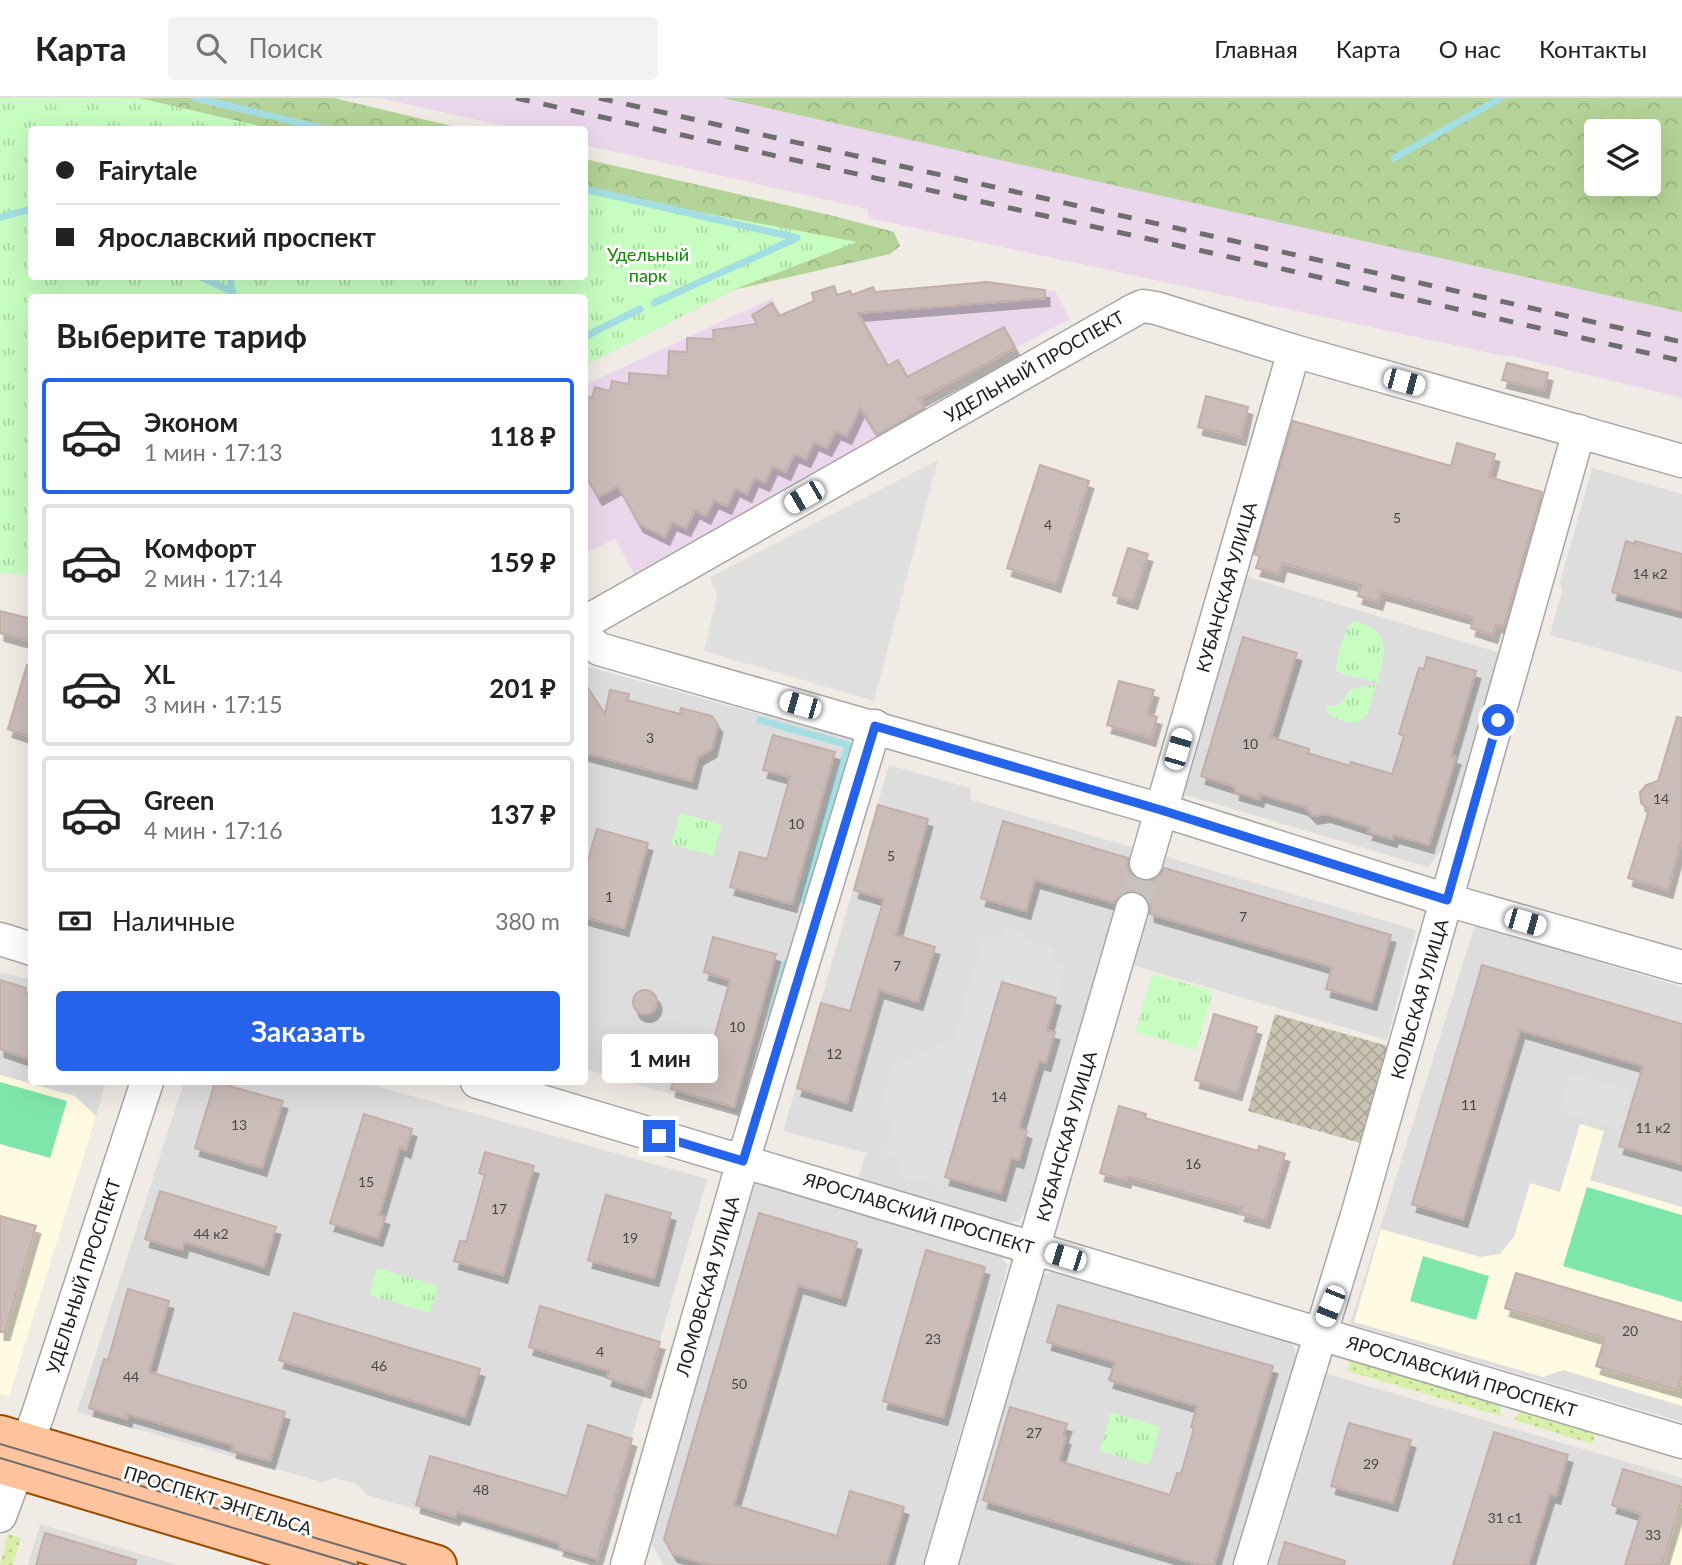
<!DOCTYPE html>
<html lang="ru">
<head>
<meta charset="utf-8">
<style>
  body { margin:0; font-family:Lato,sans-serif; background:#f2f2f2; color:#222; height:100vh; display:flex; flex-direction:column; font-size:26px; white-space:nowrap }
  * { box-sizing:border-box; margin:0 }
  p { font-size:23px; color:#767676 }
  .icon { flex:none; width:38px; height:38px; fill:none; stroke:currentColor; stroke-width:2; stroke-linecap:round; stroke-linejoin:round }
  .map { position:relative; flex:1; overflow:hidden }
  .details { position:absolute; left:28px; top:196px; width:560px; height:791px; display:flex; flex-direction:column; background:#fff; border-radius:7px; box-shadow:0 7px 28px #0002 }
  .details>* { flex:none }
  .hud { position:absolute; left:28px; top:28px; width:560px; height:154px; border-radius:7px; box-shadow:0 7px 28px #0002; display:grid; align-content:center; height:154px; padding:0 28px; background:#fff }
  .controls { position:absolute; left:1584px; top:21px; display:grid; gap:14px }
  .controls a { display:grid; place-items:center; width:77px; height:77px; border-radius:7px; background:#fff; box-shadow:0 7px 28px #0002; font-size:35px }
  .end { position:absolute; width:32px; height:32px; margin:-16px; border:9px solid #2563eb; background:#fff; box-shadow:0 0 0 4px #fff }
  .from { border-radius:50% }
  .bubble { position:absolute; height:49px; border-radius:7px; background:#fff; box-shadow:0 7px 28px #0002; font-size:23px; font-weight:700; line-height:49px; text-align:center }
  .car { position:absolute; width:21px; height:42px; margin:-21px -10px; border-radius:9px; box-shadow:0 0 5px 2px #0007; background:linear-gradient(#fff 24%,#345 0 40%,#fff 0 76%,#345 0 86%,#fff 0) }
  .hud b { display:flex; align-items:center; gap:24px; height:66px; font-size:26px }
  .hud b+b { border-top:2px solid #e0e0e0 }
  .hud i { width:18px; height:18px; background:#222 }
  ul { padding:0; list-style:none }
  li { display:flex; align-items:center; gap:21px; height:116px; margin:0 14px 10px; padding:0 14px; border:4px solid #e0e0e0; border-radius:7px }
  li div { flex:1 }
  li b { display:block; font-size:26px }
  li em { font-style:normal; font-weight:700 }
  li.on { border-color:#2563eb }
  li>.icon { width:63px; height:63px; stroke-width:1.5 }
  h2 { padding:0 28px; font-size:32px; line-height:84px }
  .pay { display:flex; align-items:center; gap:18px; height:77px; padding:0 28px; font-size:26px }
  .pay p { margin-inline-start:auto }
  .cta { display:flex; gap:14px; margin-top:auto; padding:14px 28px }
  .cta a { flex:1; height:80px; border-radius:7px; background:#2563eb; color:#fff; font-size:28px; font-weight:700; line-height:80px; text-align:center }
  header { display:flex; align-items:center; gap:42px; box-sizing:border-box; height:98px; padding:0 35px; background:#fff; border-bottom:2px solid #e0e0e0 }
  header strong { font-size:33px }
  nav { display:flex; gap:38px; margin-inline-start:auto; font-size:24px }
  .search { width:490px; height:63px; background:#f2f2f2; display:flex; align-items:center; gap:18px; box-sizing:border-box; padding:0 24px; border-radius:7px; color:#767676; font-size:26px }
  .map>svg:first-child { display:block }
  .residential { fill:#dedddd }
  .industrial { fill:#ebd7eb }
  .education { fill:#fffae1 }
  .construction { fill:url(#construction-cross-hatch) }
  .grass { fill:url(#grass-dots) }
  .forest { fill:url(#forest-crowns); fill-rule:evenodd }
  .park { fill:url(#park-tufts) }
  .pitch { fill:#7fe6ab }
  .parking { fill:#e0e0e0 }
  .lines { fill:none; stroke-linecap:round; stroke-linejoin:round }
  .stream { stroke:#a3dfe2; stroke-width:7 }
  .building { fill:#cabcb9; stroke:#c4aea7; stroke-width:2; filter:url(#shadow) }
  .minor-tunnel { stroke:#c7c2be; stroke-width:32; stroke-dasharray:32 16; stroke-linecap:butt }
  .minor-casing { stroke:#a7a7a7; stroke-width:35 }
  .major-casing { stroke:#9c4c00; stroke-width:42 }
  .minor { stroke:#fff; stroke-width:32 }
  .major { stroke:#ffc39d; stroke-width:38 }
  .tram { stroke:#6e6e6e; stroke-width:2 }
  .rail { stroke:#6e6e6e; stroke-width:5; stroke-dasharray:14 14; stroke-linecap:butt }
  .route { stroke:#2563eb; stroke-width:9 }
  .labels { text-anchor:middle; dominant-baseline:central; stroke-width:6; stroke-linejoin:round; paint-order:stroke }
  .number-label { font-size:14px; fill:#4a4746 }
  .park-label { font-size:18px; fill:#118903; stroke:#fff }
  .street-label { font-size:18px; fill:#202020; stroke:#fff }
</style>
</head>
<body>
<header>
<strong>Карта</strong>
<div class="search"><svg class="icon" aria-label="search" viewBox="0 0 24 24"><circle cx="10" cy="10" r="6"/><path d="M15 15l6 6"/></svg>Поиск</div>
<nav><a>Главная</a><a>Карта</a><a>О нас</a><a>Контакты</a></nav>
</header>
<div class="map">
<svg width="1682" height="1467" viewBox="0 0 1682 1467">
  <defs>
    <pattern id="construction-cross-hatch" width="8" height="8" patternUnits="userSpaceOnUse" patternTransform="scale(1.75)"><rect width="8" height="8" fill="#c7c3b0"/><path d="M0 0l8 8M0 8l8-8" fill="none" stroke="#aba797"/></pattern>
    <pattern id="grass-dots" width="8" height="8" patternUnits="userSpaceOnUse" patternTransform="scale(1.75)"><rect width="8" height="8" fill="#d8efa9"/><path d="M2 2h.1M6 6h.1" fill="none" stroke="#b9cd91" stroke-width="1.8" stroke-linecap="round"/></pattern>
    <pattern id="forest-crowns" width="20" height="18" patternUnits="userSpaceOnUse" patternTransform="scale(1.75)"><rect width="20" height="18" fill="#b4d398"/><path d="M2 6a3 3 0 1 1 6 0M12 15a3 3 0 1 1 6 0" fill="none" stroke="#9ab583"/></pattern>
    <pattern id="park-tufts" width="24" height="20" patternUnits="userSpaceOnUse" patternTransform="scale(1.75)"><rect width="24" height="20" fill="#c7fdc1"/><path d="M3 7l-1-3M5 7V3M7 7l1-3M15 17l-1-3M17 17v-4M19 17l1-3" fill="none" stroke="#abd9a6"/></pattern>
    <filter id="shadow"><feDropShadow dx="4.5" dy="8" stdDeviation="0" flood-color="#0004"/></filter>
  </defs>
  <rect width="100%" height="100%" fill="#f1ebe6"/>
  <!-- residential -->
  <g class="residential">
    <path d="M1592,370L1682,396V574L1550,537L1562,493L1560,485Z"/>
    <path d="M1241,477L1501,555L1442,751L1428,769L1183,696L1178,686Z"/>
    <path d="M584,568L855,642L747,1018L585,971Z"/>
    <path d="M889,667L970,690L971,702L1416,832L1387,942L1101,858L1027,1111L1019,1123L1004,1125L858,1082L866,1055L783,1033Z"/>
    <path d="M1475,827L1682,889V1324L1350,1226Z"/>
    <path d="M0,874L31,882L32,984H106L96,1018L75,998L0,977Z"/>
    <path d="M184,984H362L707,1081L595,1465L367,1397L357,1386L334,1380L322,1384L77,1314Z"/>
    <path d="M754,1084L1001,1158L1008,1167L923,1467H664L650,1443Z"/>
    <path d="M1055,1173L1287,1243L1293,1248L1296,1256L1295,1265L1233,1467H958L1036,1190L1043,1177Z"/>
    <path d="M1327,1276L1682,1380V1467H1269Z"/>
    <path d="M40,1426L177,1467H28Z"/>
  </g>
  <!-- industrial -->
  <g class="industrial">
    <path d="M379,0H722L1682,214V300L1512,258H1504L869,120L867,111L585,47L584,32L518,31Z"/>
    <path d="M987,184L1055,193L1070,221L919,301L927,317L634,476L615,441L585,455V287L772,200L782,217L817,210L812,195L834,188L837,197L850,193L852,197L873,189L875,194Z"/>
  </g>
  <!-- education -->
  <g class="education">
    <path d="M0,977L75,998L96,1018L9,1298L0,1296Z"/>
    <path d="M1580,1026L1604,1033L1590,1082L1682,1109V1308L1563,1272L1543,1279L1354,1224L1381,1131L1480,1159L1500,1156L1514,1139L1530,1085L1560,1094Z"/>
    <path d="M1682,1400V1467H1662Z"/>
  </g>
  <!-- construction -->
  <path class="construction" d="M1275,916L1391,949L1364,1046L1248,1013Z"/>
  <!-- grass -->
  <g class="grass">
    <path d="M1352,1259L1500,1304L1501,1318L1347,1273Z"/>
    <path d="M1523,1311L1593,1333L1595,1337L1592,1346L1514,1322Z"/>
    <path d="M8,1436L21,1440L13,1467H0Z"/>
  </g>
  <!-- forest -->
  <g class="forest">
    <path d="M0,0H334L464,31L32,32L0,72Z"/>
    <path d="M722,0H1682V214ZM1648,33V86H1596V33Z"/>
    <path d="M585,61L830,117L894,134L900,148L890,156L733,192L585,267Z"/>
  </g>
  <!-- park -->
  <g class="park">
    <path d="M0,0H139L273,31L32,32V178H584L585,92L857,144L733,192L585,267L584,200H32L31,477L0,475Z"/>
    <path d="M1355,523C1394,534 1385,556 1377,586C1363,578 1347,580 1335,572C1339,558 1342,531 1355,523Z"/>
    <path d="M1369,587L1376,588L1368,615L1359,624C1346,626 1330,621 1325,609L1341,606L1350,592Z"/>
    <path d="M680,715L722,727L713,758L671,746Z"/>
    <path d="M1152,876L1213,893L1196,952L1135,934Z"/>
    <path d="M377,1170L438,1188L430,1215L369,1197Z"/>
    <path d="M1111,1314L1160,1329L1149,1367L1100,1353Z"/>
  </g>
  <!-- pitch -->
  <g class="pitch">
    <path d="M0,984L67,1003L50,1060L0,1046Z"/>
    <path d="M1587,1089L1682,1117V1204L1563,1168Z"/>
    <path d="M1423,1158L1489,1178L1476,1222L1410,1203Z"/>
  </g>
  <!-- parking -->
  <g class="parking">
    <path d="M938,362L874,603L704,553L717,498L710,479Z"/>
    <path d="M1007,830L1027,836L1026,842L1054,850L1051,862L1067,867L1056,900L1002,885L942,1089L898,1077L902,1063L884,1057L893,1026L878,1021L892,968L955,938L984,836L1004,841Z"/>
    <path d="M1571,975L1631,993L1619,1031L1559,1013Z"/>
  </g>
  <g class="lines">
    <!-- stream -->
    <g class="stream">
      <path d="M195,0L330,32"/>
      <path d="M1394,60L1501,0"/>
      <path d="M584,91L797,140L654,205"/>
      <path d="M0,119L32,111"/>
      <path d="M199,178L233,194"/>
      <path d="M230,178L233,200"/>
      <path d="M584,239L640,211"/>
      <path d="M760,622L848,647L803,802"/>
      <path d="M770,921L786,865"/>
    </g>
  </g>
  <!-- building -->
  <g class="building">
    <path d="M987,184L1045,192V200L858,215L888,268L898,262L907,279L1004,229L1015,250L919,301L924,310L877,337L860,310L847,338L836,333L827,350L814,344L806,361L794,356L786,374L773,368L765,385L754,380L747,396L735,390L727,408L714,402L706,418L695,412L686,430L672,424L665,439L639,426L618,388L598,399L584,375V297L592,300L595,289L610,293L612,283L629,286V275L668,278L669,253L687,254V240L714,241L713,232L757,226L752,217L772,205L779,218L814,203L812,195L834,188L837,197L850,193L852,197L873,189L875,194Z"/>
    <path d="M1507,265L1548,275L1544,292L1502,282Z"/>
    <path d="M1206,298L1248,309L1241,339L1198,329Z"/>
    <path d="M1293,323L1451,368L1457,345L1495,356L1489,379L1542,394L1504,528L1496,526L1493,537L1471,530L1474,520L1381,494L1378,504L1358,498L1361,487L1282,465L1279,476L1256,470L1260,458L1254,456Z"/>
    <path d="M1040,367L1089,383L1056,486L1007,470Z"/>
    <path d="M1626,443L1635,446V443L1682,456V513L1612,494Z"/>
    <path d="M1128,450L1148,456L1133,503L1113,497Z"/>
    <path d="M0,513L32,521V544L0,535Z"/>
    <path d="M1243,539L1297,555L1271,639L1309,651L1308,655L1350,668L1351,664L1392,676L1404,638L1399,636L1419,570L1424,571L1427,559L1476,573L1451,658L1456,659L1429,747L1394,737L1392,741L1368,734L1370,730L1326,716L1313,718L1304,709L1260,696L1259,701L1235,694L1236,689L1201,678Z"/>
    <path d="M27,567L32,568V639L8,631Z"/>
    <path d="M1119,583L1154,592L1147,616L1157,619L1151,640L1107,627Z"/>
    <path d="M584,584L605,616L610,592L629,596L627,602L680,616L681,610L712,618L718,627L712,651L698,659L692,683L584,655Z"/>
    <path d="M1677,619L1682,620V741L1668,792L1628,780L1649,712L1641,705L1640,694L1646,687L1658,683Z"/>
    <path d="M773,637L835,654L792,806L730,789L740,754L767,761L790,679L763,672Z"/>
    <path d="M878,707L928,721L896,837L935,849L918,904L879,892L847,1005L797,990L821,905L850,913L884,801L854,792Z"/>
    <path d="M1003,723L1128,760V769L1132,777L1142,783H1150L1158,779L1164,770L1391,837L1372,904L1326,891L1332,869L1150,816V807L1146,799L1136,793H1127L1120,797L1115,805L1035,782L1026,813L981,800Z"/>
    <path d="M597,731L648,745L624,830L584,819V776Z"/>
    <path d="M713,839L776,856L734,1009L671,991L680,956L708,963L730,882L704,874Z"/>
    <path d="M1482,867L1682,926V1066L1619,1048L1643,968L1520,932L1463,1121L1412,1106Z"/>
    <path d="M0,882L26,890L25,895L32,897V962L0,951Z"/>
    <path d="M1002,884L1056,900L1047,932L1055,934L1046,965L1039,963L1019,1030L1027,1033L1019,1062L1011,1060L1001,1095L945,1079Z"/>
    <circle cx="645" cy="904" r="12"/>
    <path d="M1214,916L1257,929L1237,994L1195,982Z"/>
    <path d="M215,984L283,1003L262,1070L195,1050Z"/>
    <path d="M1119,1008L1146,1016L1145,1020L1258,1053L1259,1048L1285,1056L1265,1122L1240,1115L1242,1110L1127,1078L1126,1082L1100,1075Z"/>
    <path d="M364,1016L412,1031L406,1052L400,1049L379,1117L385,1119L378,1140L330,1125Z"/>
    <path d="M485,1054L534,1068L503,1177L454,1163L460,1143L466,1144L485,1077L479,1075Z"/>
    <path d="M160,1093L276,1129L264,1169L184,1144L182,1152L145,1141Z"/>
    <path d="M606,1097L671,1115L654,1180L588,1162Z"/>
    <path d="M759,1115L857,1144L841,1200L798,1187L734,1407L837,1438L850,1393L904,1409L887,1467H709L673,1456L664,1441Z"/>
    <path d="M0,1118L36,1128L5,1234H0Z"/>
    <path d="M926,1152L985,1169L943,1319L883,1303Z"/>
    <path d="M1516,1175L1682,1224V1277L1678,1292L1596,1268L1605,1240L1505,1210Z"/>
    <path d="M128,1191L169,1203L149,1274L285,1314L270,1363L232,1352L233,1347L128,1316L127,1321L89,1310L104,1261L108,1262Z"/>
    <path d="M1058,1207L1273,1268L1214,1467H1200L983,1402L1010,1309L1067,1326L1063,1338L1066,1339L1059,1363L1170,1397L1177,1375L1181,1376L1194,1330L1191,1329L1197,1308L1109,1282L1115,1264L1047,1244Z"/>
    <path d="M540,1208L660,1244L646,1292L607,1280L609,1273L529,1249Z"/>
    <path d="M294,1215L480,1271L465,1319L279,1262Z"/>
    <path d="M1349,1325L1411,1342L1393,1405L1331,1388Z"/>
    <path d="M588,1327L632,1341L597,1461L559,1450L560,1445L457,1414L455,1419L416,1407L430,1358L567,1398Z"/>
    <path d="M1494,1334L1568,1357L1556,1398L1550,1396L1528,1467H1453Z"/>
    <path d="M1623,1371L1682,1389V1400L1662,1467H1625L1641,1416L1612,1407Z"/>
    <path d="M45,1435L136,1462L135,1467H36Z"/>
    <path d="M1285,1444L1345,1463L1344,1467H1278Z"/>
  </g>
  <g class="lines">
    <!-- minor-tunnel -->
    <path class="minor-tunnel" d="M1132,811L1146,765"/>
    <defs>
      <g id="minor">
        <path d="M584,525L1134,212L1143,208L1156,210L1294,253L1682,363"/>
        <path d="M584,538L599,551L1161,712L1447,802L1682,869"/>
        <path d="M1146,765L1294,253"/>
        <path d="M0,841L32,851"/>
        <path d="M477,984L1682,1344"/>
        <path d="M0,1418L37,1319L147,984"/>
        <path d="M627,1467L743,1063L875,628"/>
        <path d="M941,1467L1132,811"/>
        <path d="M1250,1467L1358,1114L1579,333"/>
      </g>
      <g id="major">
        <path d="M0,1337L437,1467"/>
        <path d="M0,1366L338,1467"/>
      </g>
    </defs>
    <!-- minor casing -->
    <use href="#minor" class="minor-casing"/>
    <!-- major casing -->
    <use href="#major" class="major-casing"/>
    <!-- minor -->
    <use href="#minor" class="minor"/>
    <!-- major -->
    <use href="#major" class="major"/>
    <!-- tram -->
    <g class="tram">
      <path d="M0,1346L406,1467"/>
      <path d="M0,1360L357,1467"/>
    </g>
    <!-- rail -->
    <g class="rail">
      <path d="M516,0L1270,168L1682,263"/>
      <path d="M599,0L1682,244"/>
    </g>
  </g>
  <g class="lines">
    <!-- route -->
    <path class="route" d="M659,1038L743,1063L875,628L1161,712L1447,802L1498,622"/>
  </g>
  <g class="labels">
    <!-- number labels -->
    <g class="number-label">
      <text x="1397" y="419">5</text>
      <text x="1048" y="426">4</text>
      <text x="1650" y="475">14 к2</text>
      <text x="650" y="639">3</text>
      <text x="1250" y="645">10</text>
      <text x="1661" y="700">14</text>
      <text x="796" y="725">10</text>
      <text x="891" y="757">5</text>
      <text x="609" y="798">1</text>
      <text x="1243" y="818">7</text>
      <text x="897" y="867">7</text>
      <text x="737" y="928">10</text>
      <text x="834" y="955">12</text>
      <text x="999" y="998">14</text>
      <text x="1469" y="1006">11</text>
      <text x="239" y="1026">13</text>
      <text x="1653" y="1029">11 к2</text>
      <text x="1193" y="1065">16</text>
      <text x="366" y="1083">15</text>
      <text x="499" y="1110">17</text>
      <text x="211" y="1135">44 к2</text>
      <text x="630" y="1139">19</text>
      <text x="1630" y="1232">20</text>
      <text x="933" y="1240">23</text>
      <text x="600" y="1253">4</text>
      <text x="379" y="1267">46</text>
      <text x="131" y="1278">44</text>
      <text x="739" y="1285">50</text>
      <text x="1034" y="1334">27</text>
      <text x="1371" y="1365">29</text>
      <text x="481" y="1391">48</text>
      <text x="1505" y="1419">31 с1</text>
      <text x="1653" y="1436">33</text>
    </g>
    <!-- park labels -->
    <g class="park-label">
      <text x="648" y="156">Удельный<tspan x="648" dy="21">парк</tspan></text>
    </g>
    <!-- street labels -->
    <g class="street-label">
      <text transform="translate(1034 268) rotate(-30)">УДЕЛЬНЫЙ ПРОСПЕКТ</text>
      <text transform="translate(1226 489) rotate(-74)">КУБАНСКАЯ УЛИЦА</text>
      <text transform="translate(1419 901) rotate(-74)">КОЛЬСКАЯ УЛИЦА</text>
      <text transform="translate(1066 1038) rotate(-74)">КУБАНСКАЯ УЛИЦА</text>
      <text transform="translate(919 1115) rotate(17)">ЯРОСЛАВСКИЙ ПРОСПЕКТ</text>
      <text transform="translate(83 1178) rotate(-72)">УДЕЛЬНЫЙ ПРОСПЕКТ</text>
      <text transform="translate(707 1188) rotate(-74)">ЛОМОВСКАЯ УЛИЦА</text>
      <text transform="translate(1462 1278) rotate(17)">ЯРОСЛАВСКИЙ ПРОСПЕКТ</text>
      <text transform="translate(218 1402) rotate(17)">ПРОСПЕКТ ЭНГЕЛЬСА</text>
    </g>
  </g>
</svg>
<div class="controls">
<a><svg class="icon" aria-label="layers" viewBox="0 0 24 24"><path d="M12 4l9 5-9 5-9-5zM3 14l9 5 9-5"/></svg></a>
</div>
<i class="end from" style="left:1498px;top:622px"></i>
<i class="end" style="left:659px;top:1038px"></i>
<div class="bubble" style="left:602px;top:936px;width:116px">1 мин</div>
<i class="car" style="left:1404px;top:284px;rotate:105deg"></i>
<i class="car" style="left:804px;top:399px;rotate:240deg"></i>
<i class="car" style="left:800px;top:607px;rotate:286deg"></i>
<i class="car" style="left:1178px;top:651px;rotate:16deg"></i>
<i class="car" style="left:1525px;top:824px;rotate:106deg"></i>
<i class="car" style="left:1065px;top:1159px;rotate:287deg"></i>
<i class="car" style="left:1330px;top:1208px;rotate:202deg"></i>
<div class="hud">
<b><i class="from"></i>Fairytale</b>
<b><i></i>Ярославский проспект</b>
</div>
<section class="details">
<h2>Выберите тариф</h2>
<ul>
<li class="on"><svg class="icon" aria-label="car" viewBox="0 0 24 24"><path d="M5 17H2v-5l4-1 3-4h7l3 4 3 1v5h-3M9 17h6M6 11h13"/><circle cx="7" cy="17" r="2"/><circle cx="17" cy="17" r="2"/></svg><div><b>Эконом</b><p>1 мин · 17:13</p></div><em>118 ₽</em></li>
<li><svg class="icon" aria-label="car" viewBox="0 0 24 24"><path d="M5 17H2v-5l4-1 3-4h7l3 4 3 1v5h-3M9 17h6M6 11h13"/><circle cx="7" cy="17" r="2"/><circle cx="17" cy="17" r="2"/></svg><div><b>Комфорт</b><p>2 мин · 17:14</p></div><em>159 ₽</em></li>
<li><svg class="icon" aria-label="car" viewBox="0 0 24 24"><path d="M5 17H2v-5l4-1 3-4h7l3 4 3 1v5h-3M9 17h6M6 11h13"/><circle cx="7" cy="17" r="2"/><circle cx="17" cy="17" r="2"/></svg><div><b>XL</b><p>3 мин · 17:15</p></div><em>201 ₽</em></li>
<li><svg class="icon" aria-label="car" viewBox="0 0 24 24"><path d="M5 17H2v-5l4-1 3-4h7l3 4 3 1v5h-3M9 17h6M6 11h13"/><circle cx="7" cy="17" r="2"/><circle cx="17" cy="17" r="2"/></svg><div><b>Green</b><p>4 мин · 17:16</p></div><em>137 ₽</em></li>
</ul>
<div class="pay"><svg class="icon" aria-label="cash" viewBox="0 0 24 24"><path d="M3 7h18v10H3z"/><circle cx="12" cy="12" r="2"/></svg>Наличные<p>380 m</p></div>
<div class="cta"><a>Заказать</a></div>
</section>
</div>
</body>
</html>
